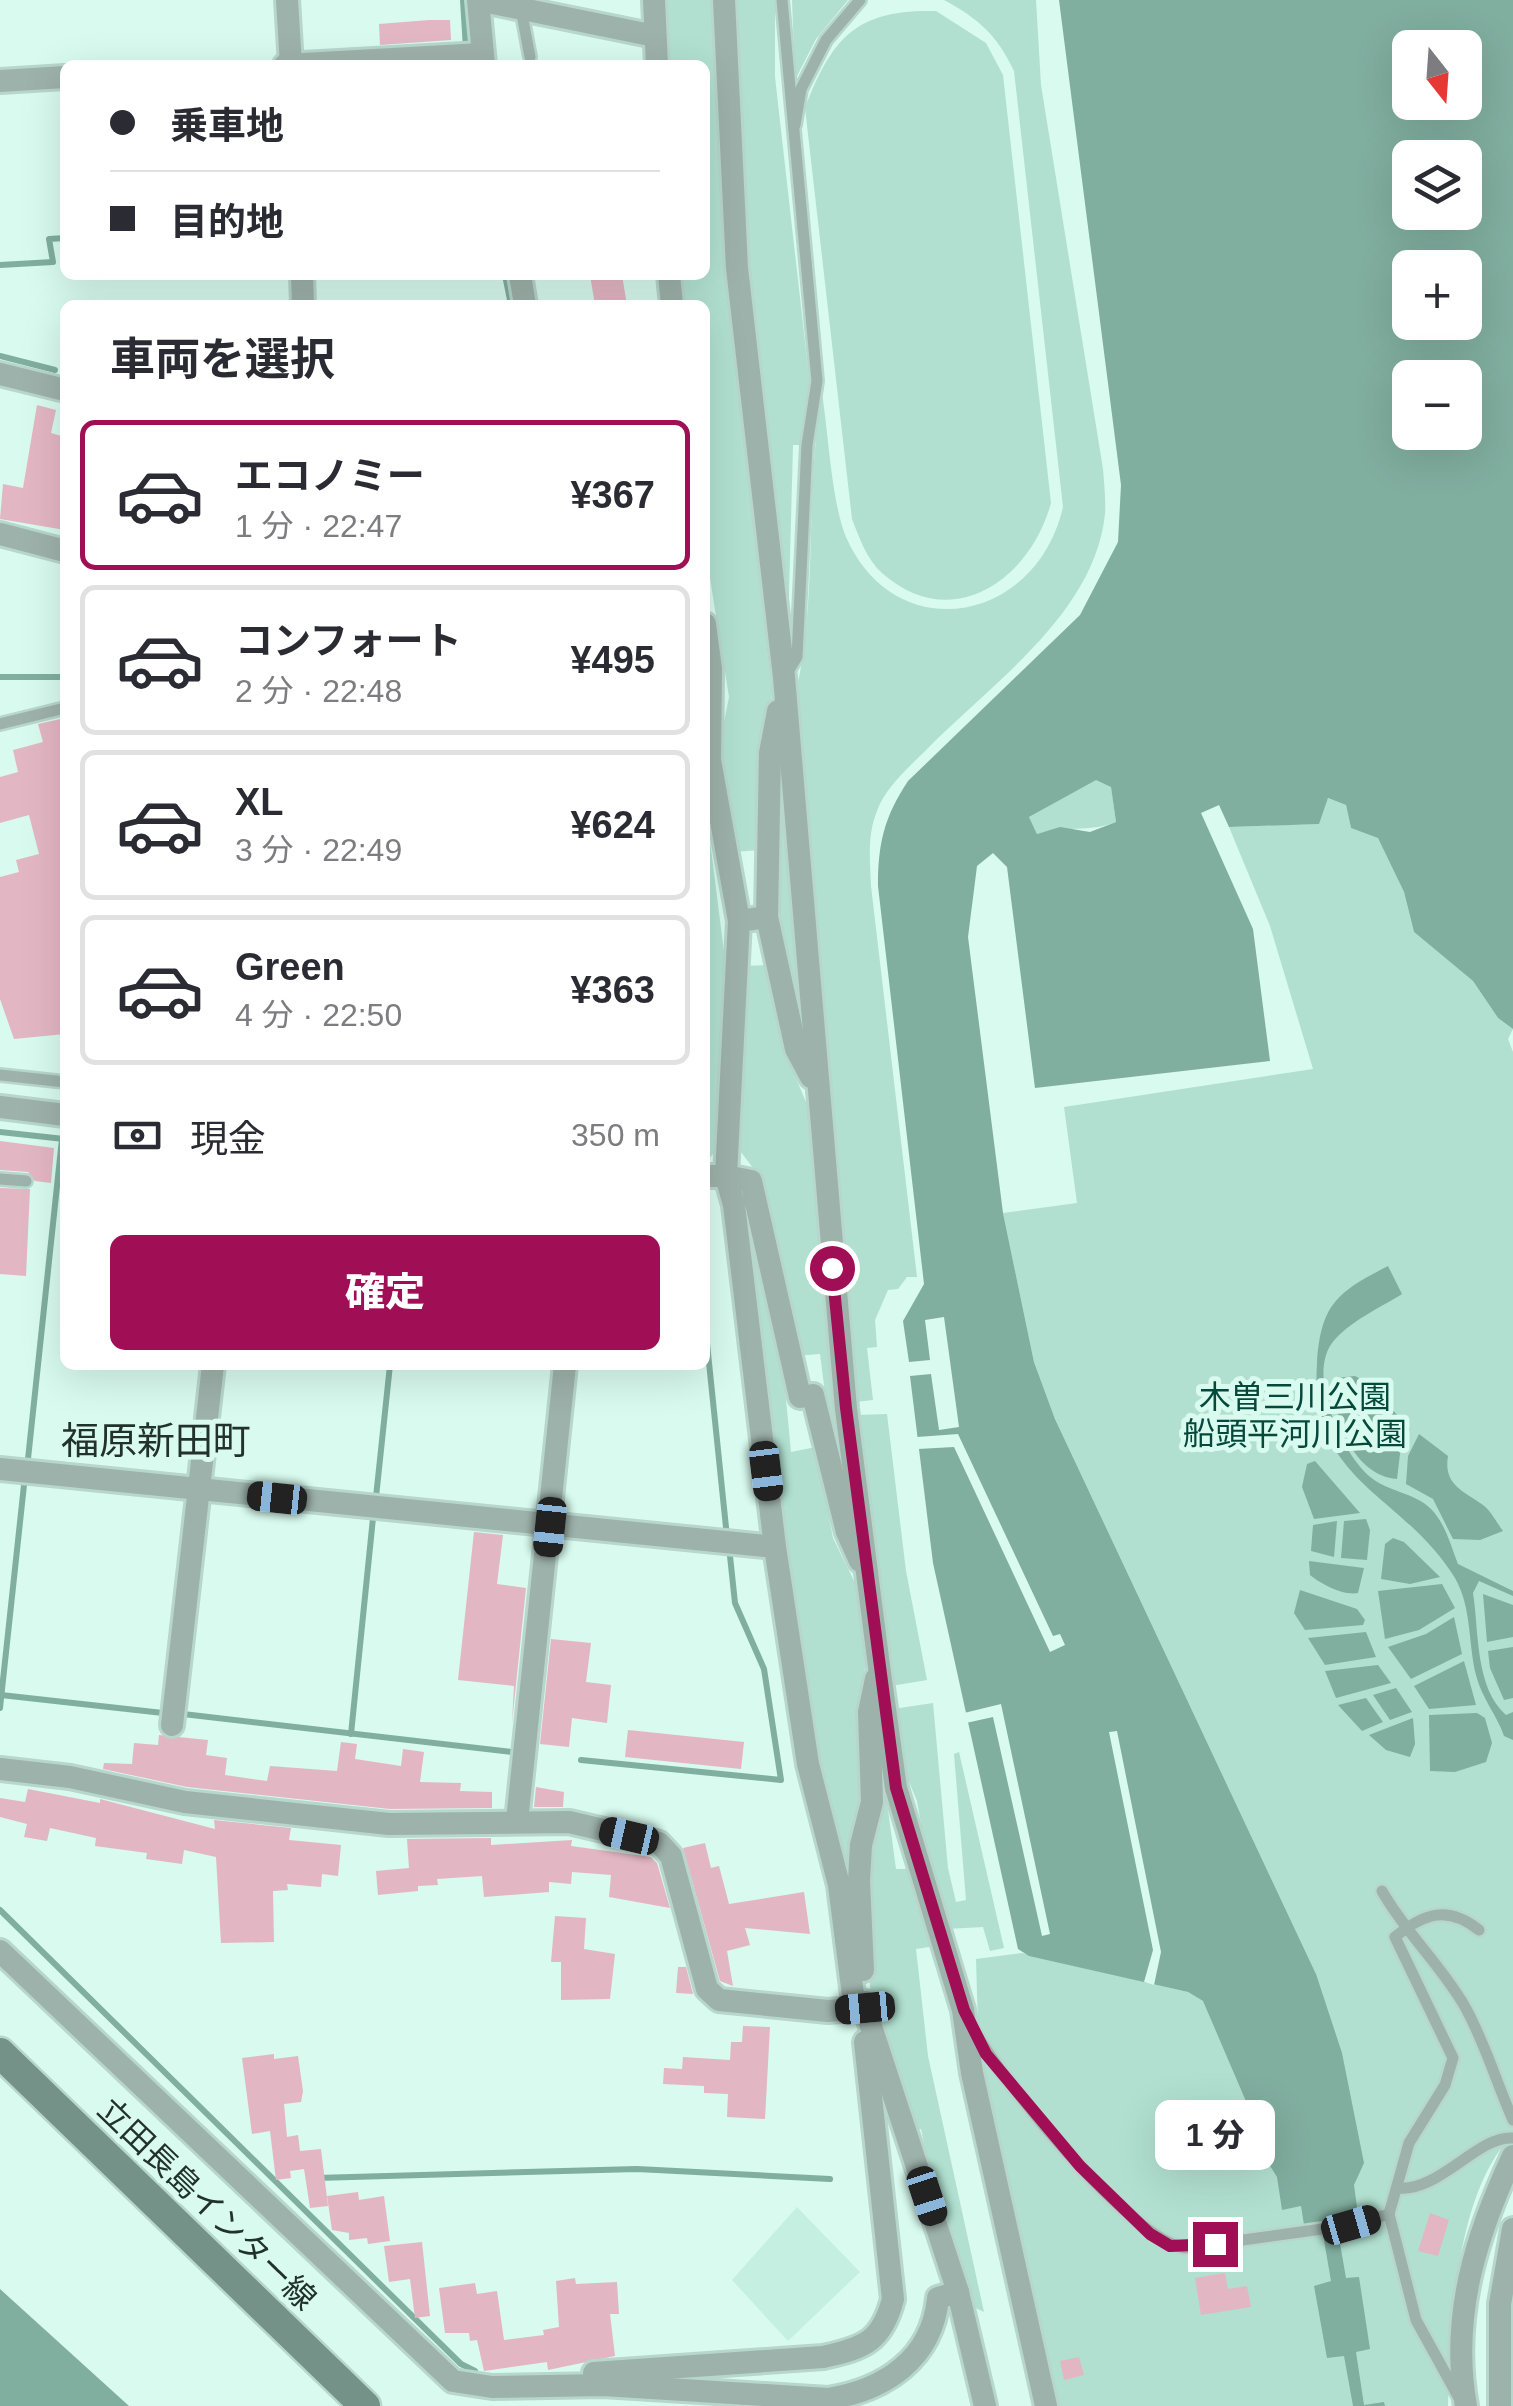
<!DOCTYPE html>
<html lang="ja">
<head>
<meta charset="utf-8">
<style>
  body { margin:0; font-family:Arial,"Noto Sans JP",sans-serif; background:#f2f2f3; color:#2b2b33; height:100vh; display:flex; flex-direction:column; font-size:38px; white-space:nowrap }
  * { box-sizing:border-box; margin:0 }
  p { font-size:32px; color:#7c7c81 }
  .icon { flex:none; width:55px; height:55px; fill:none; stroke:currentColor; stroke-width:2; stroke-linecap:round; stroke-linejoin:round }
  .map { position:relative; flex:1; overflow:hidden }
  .drawer { position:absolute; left:60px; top:300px; width:650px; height:1070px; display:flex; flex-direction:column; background:#fff; border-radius:15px; box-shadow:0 10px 40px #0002 }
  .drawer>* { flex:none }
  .top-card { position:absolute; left:60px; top:60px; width:650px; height:220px; border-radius:15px; box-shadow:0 10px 40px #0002; display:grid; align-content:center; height:220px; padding:0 50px; background:#fff }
  .needle { width:65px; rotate:163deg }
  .tools { position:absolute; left:1392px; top:30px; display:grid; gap:20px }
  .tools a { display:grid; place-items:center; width:90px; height:90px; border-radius:15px; background:#fff; box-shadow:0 10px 40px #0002; font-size:50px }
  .end { position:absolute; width:45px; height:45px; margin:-22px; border:12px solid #a00e56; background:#fff; box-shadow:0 0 0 5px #fff }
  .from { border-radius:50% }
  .bubble { position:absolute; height:70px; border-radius:15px; background:#fff; box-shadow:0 10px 40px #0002; font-size:32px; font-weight:800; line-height:70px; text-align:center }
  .car { position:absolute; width:30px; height:60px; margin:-30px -15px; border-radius:12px; box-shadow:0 0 8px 2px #0007; background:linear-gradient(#222 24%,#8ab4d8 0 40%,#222 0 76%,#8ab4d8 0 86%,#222 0) }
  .top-card b { display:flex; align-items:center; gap:35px; height:95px; font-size:38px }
  .top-card b+b { border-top:2px solid #e1e1e2 }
  .top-card i { width:25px; height:25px; background:#2b2b33 }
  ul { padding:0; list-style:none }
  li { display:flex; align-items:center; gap:30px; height:150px; margin:0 20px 15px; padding:0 30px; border:5px solid #e1e1e2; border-radius:15px }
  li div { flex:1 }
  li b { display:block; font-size:38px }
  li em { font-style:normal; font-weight:800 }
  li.selected { border-color:#a00e56 }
  li>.icon { width:90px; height:90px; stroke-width:1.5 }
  h2 { padding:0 50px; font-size:45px; line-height:120px }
  .pay { display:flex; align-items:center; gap:25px; height:110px; padding:0 50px; font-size:38px }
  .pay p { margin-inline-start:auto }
  .action { display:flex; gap:20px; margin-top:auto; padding:20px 50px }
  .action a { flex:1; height:115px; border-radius:15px; background:#a00e56; color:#fff; font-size:40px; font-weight:800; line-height:115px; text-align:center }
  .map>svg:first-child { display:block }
  .built { fill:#c5f0e1 }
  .green { fill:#b1e0d0 }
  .water { fill:#80ae9f; fill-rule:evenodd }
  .pier { fill:#d8faef }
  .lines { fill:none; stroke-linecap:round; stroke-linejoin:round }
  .stream { stroke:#80ae9f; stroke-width:6 }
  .building { fill:#e3b6c3 }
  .lane-casing { stroke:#b7d6cc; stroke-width:16 }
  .street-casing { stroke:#b7d6cc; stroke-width:28 }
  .secondary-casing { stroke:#b7d6cc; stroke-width:35 }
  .lane { stroke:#9db2aa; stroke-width:11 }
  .street { stroke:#9db2aa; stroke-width:22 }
  .secondary { stroke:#749288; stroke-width:30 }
  .route { stroke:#a00e56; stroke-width:12 }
  .labels { text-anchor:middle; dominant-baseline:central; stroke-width:10; stroke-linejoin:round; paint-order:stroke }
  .park-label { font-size:32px; fill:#05493a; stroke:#d8faef }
  .street-label { font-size:32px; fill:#23312c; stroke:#d8faef }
  .quarter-label { font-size:38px; fill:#23312c; stroke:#d8faef }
</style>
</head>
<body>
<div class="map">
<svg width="1513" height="2406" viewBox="0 0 1513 2406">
  <rect width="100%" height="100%" fill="#d8faef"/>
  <!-- built -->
  <path class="built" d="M797,2207L860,2272L788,2341L732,2280Z"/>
  <!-- green -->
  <g class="green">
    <path d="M661,0H716L725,261L772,694L762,754L760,850L733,852L716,762L729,697L705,547V305H678L675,275H705V65H663Z"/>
    <path d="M734,0H775V77L810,386L800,445H793L788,633L746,257Z"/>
    <path d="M792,0H848L816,39L795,80Z"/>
    <path d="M944,0H1036L1041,85L1103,469C1104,483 1106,500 1105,514C1095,610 999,678 935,741C916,761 886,785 877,811C867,835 870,861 871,886L917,1277H907L898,1289L888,1290L875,1320L877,1347L867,1348L873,1400L856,1402L794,701C819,601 804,495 822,393C828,431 832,504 846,537C895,649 1036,624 1063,507L1014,71C997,35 979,19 944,0Z"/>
    <path d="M936,11L986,43L1003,75L1051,503C1030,580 952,635 882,573C867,560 859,537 852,519L805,108C832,37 857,9 936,11Z"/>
    <path d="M780,754L802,1037C774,943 778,851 780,754Z"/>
    <path d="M1096,779L1111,786L1116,822C1088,833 1065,825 1037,834L1029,817Z"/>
    <path d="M1328,798L1346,805L1351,828L1378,837L1404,892L1414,932L1473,981L1498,1018L1513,1029L1508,1039L1513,1052V2134C1454,2195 1451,2326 1448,2406H1052L979,2060L976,1959L1022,1953L1188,1992L1203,2001L1316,1974L1055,1419L1034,1362L1003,1213L1077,1203L1064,1107L1313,1069L1270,926L1229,827L1318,824Z"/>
    <path d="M705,801L726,968L717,1150L705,1163Z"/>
    <path d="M767,965L786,1054L808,1107L851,1518L833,1455L820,1354L795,1356L756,1172L735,1144L743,966Z"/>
    <path d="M739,1186C774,1269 783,1363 791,1452L816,1447L833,1538L860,1593L867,1656L859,1706L863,1804L851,1913L800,1671Z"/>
    <path d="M887,1414L906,1571L927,1680L891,1686L858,1415Z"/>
    <path d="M933,1703L948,1868L956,1902L966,1900L954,1754L959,1752L1004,1948L990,1951L983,1927L946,1929L928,1865L917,1801L900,1760L893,1709Z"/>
    <path d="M876,1720L896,1869H914L936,1946L916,1949L928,2056L984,2312L971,2306L935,2197L921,2129L911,2130L871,1999L862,1874Z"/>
  </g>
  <!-- water -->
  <g class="water">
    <path d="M1059,0H1513V1029L1498,1018L1473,981L1414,932L1404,892L1378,838L1351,828L1346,805L1328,798L1319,824L1229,827L1219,805L1201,813L1253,929L1270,1061L1035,1088L1007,867L993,853L977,866L968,937L1003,1213L1034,1362L1055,1419L1316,1974L1342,2053L1364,2163L1354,2185L1359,2222L1337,2226L1346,2278L1359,2277L1370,2349L1356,2352L1364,2405L1384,2402L1385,2406H1353L1344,2356L1327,2358L1314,2286L1331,2281L1322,2229L1305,2231L1301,2206L1282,2210L1277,2177L1259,2148L1251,2113L1203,2001L1188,1992L1029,1956L1018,1949L933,1563L910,1376L931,1374L939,1430L959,1427L944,1317L925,1320L930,1360L909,1362L903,1321L924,1284L878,886C878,844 884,817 908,781L1080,615L1118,542L1121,485ZM1410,48H1465V102H1410ZM1410,158H1465V212H1410ZM1410,268H1465V322H1410ZM1410,378H1465V432H1410ZM1096,780L1111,787L1116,822L1090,832L1060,827L1037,834L1029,817Z"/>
    <path d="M1388,1266L1402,1294C1380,1308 1348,1322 1332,1343C1307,1377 1342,1453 1369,1476C1387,1492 1414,1492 1431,1509C1445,1523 1451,1546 1458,1564L1513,1591V1596L1479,1581L1473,1593C1479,1631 1475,1688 1506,1715L1513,1712V1740L1504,1736C1497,1715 1482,1699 1476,1675C1468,1643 1472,1608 1455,1578C1402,1492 1309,1483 1317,1363C1321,1303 1338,1292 1388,1266Z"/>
    <path d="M1355,1376L1368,1383L1410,1429L1400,1454L1397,1479C1354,1476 1329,1415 1337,1378Z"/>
    <path d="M1419,1434L1448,1456C1443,1485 1464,1491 1483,1505C1491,1511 1497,1523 1503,1531L1480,1540L1453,1539L1433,1499L1406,1484L1408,1456Z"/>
    <path d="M1315,1461L1360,1513L1314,1519L1302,1487L1307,1464Z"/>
    <path d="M1366,1519L1370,1530L1367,1560L1341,1558L1344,1521Z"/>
    <path d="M1337,1521L1334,1557L1311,1551L1313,1525Z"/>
    <path d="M1393,1538L1404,1542L1440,1577L1410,1584L1381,1579L1385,1544Z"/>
    <path d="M1309,1561L1364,1568L1358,1593C1343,1596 1321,1584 1310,1575Z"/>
    <path d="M1442,1584L1455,1608L1419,1630L1385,1639L1378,1591Z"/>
    <path d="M1300,1590L1357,1609L1365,1620L1363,1625L1305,1630L1294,1613Z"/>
    <path d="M1483,1594L1513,1605V1637L1487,1642Z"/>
    <path d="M1454,1617L1462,1654L1411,1679L1388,1647L1426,1634Z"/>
    <path d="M1366,1632L1376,1657L1325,1665L1308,1638Z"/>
    <path d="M1513,1647V1698L1504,1700L1490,1668L1488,1651Z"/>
    <path d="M1464,1661L1476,1705L1429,1709L1414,1686Z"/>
    <path d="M1378,1665L1391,1683L1336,1698L1325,1671Z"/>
    <path d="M1396,1688L1412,1712L1390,1720L1373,1695Z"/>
    <path d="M1366,1698L1383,1722L1362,1731L1338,1705Z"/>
    <path d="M1477,1713L1485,1718L1492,1743L1486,1762L1455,1772L1430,1771L1429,1715Z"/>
    <path d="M1413,1718L1415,1744L1410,1757L1386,1750L1369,1735Z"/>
    <path d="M0,2289L129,2406H0Z"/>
  </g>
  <!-- pier -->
  <g class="pier">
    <path d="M958,1434L1053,1636L1060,1634L1065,1645L1050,1652L954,1447L918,1449L917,1437Z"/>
    <path d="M1001,1704L1050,1934L1042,1936L993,1717L966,1723L964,1713Z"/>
    <path d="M1117,1731L1161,1952L1154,1985L1144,1982L1153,1950L1109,1732Z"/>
  </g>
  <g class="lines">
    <!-- stream -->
    <g class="stream">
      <path d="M463,0L466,49"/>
      <path d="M0,265L53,262L49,239L65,238"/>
      <path d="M505,275L511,305"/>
      <path d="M0,356L55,370"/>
      <path d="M0,677H65"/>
      <path d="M0,1132L64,1139"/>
      <path d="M705,1324L727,1537"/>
      <path d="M28,1459L62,1139"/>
      <path d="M376,1497L390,1365"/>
      <path d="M1,1695L163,1713"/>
      <path d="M0,1708L24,1485"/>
      <path d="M183,1714L512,1752"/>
      <path d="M351,1734L373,1518"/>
      <path d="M581,1760L781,1780L764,1669L735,1603L730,1556"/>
      <path d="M0,1910L461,2364L475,2371"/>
      <path d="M316,2178L637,2169L830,2179"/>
    </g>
  </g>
  <!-- building -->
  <g class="building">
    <path d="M429,20H450L451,40L380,45L379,24Z"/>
    <path d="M590,275H622L627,305H595Z"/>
    <path d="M37,405L56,410L51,433L65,437V530L0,519L3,484L23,488Z"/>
    <path d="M65,718V1034L14,1039L0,999V877L19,872L16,860L39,854L29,815L0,823V777L18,772L13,750L43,742L38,724Z"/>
    <path d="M0,1141L54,1148L51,1183L35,1181L28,1172L0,1170Z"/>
    <path d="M0,1188L30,1189L26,1276L0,1274Z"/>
    <path d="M474,1532L503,1535L497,1584L526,1588L512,1723L514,1686L458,1680Z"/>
    <path d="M551,1639L591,1643L586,1682L611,1685L607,1723L572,1718L569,1747L540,1744Z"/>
    <path d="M628,1730L744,1742L741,1769L625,1757Z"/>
    <path d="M159,1735L208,1740L206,1755L227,1758L225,1775L267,1781L270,1766L337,1771L341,1742L357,1744L355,1759L401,1766L403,1749L424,1752L420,1782L461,1783L460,1791L492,1792V1808L390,1809L187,1787L103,1769L104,1763L132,1764L134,1743L158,1745Z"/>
    <path d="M536,1787L564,1792L563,1807H534Z"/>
    <path d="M28,1789L100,1803V1799L215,1829L214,1820L291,1828L289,1840L341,1845L338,1876L322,1874L321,1887L287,1884L288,1890L273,1891L274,1942L221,1943L216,1857L184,1850L182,1864L146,1859L147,1853L95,1846L96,1838L50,1828L47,1841L24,1837L27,1824L0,1817V1798L25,1802Z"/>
    <path d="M491,1838V1845L572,1840L571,1846L651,1857L657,1863L670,1908L609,1897L611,1875L572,1872L571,1884L549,1882V1892L484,1897L482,1876L437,1879L438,1885L418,1886V1891L378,1895L376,1871L409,1868L407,1839Z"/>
    <path d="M705,1843L711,1868L719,1866L729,1904L804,1892L810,1934L745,1928L750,1945L727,1951L733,1986L720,1981L683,1848Z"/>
    <path d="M555,1916L586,1918L584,1949L615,1954L610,1999L561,2000V1962H551Z"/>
    <path d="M678,1967H686L693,1994L676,1993Z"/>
    <path d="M743,2026L770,2027L765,2119L727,2117L728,2094L704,2093V2086L663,2084L664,2068L682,2069L683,2057L730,2060L731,2042H742Z"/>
    <path d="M274,2054V2059L298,2056L303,2091L301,2102L284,2104L287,2137L298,2135L300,2151L321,2149L328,2206L310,2208L304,2169L290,2171L291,2178L276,2180L270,2131L252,2134L242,2058Z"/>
    <path d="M358,2192L359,2200L384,2196L390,2241L368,2244L367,2238L349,2240V2233L332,2230L327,2196Z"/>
    <path d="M1430,2213L1449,2220L1438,2256L1418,2251Z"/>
    <path d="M422,2242L430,2316L415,2318L410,2279L389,2282L384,2246Z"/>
    <path d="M1225,2273L1228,2289L1247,2286L1251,2307L1201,2315L1195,2278Z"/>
    <path d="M575,2278L576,2284L617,2282L619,2314H610L615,2356L548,2370L547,2362L484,2371L477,2340L470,2341L469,2333H445L439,2288L475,2283L477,2294L497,2291L504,2340L544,2335L543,2330L559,2327L556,2281Z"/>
    <path d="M1079,2357L1084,2375L1064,2380L1060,2361Z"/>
  </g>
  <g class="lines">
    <defs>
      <g id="lane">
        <path d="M782,0L817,381L807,445L797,657L786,675"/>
        <path d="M521,9L530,57"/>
        <path d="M795,125L801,89L826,40L860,0"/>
        <path d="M0,724L65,708"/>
        <path d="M0,1075L65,1082"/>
        <path d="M0,1179L26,1181"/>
        <path d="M1382,1891C1405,1932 1440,1964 1464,2005C1485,2042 1496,2082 1513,2120"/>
        <path d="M972,2026C999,2078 1129,2239 1185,2248L1351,2225L1389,2214"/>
        <path d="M1397,2188C1439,2193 1478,2135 1513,2138"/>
        <path d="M1459,2398L1416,2320L1389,2214L1409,2143L1445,2085L1453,2058L1395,1937C1424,1913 1448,1905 1479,1930"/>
      </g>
      <g id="street">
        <path d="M287,0L291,65"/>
        <path d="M654,0L657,65"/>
        <path d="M724,0L737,268L784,677L846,1409L879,1666L896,1788L963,2010L972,2073L1046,2406"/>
        <path d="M285,65L482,54"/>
        <path d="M484,65L478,0L655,36"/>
        <path d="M0,81L65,77"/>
        <path d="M302,275L303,305"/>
        <path d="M520,275L525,305"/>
        <path d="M669,275L672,305"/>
        <path d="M0,374L65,390"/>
        <path d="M0,534L65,551"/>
        <path d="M705,624L711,669L710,760L739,921"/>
        <path d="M767,917L770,753L778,711"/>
        <path d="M0,1107L65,1115"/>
        <path d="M705,1176H726L739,921L767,917L796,1049L811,1077"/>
        <path d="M0,1469L775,1547"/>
        <path d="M860,1561L847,1532L813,1395L800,1397L751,1181L726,1176L734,1205L775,1547L808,1764L839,1885L853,1995L865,2008L958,2292L985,2406"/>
        <path d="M172,1725L213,1365"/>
        <path d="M0,1769L70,1777L185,1802L389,1824L569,1822L659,1843L671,1856L707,1989L719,2000L828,2011L865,2008V2002"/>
        <path d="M517,1821L565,1365"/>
        <path d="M0,1951L453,2381L492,2387L603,2385L828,2399C885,2390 932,2359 938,2298L958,2292"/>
        <path d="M863,1970L859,1881L861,1845L872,1802L869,1712L876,1679"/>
        <path d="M594,2373L823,2357C865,2348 882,2341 893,2299L865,2042"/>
        <path d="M1466,2406C1450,2317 1476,2235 1513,2156"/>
        <path d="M1500,2406V2304L1513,2229"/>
      </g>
      <path id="secondary" d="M0,2053L365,2406"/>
    </defs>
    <!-- lane casing -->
    <use href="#lane" class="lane-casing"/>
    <!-- street casing -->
    <use href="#street" class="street-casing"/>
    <!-- secondary casing -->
    <use href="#secondary" class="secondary-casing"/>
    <!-- lane -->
    <use href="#lane" class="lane"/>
    <!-- street -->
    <use href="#street" class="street"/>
    <!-- secondary -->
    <use href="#secondary" class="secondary"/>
  </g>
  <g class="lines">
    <!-- route -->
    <path class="route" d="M832,1268L846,1408L896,1788L964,2010L986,2054L1080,2166L1150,2234L1170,2246L1215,2244"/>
  </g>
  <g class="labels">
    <!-- park labels -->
    <g class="park-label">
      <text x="1295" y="1397">木曽三川公園<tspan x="1295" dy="37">船頭平河川公園</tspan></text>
    </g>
    <!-- street labels -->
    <g class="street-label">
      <text transform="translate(207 2204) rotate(44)">立田長島インター線</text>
    </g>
    <!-- quarter labels -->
    <g class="quarter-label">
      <text x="156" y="1441">福原新田町</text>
    </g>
  </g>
</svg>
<div class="tools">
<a><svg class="needle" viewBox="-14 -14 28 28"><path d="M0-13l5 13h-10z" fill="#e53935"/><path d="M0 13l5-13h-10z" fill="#7c7c81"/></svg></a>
<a><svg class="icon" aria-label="layers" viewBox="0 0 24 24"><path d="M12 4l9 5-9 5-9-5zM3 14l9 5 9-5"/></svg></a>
<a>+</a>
<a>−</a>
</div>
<i class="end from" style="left:832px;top:1268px"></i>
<i class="end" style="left:1215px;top:2244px"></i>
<div class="bubble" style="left:1155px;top:2100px;width:120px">1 分</div>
<i class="car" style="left:766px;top:1471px;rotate:173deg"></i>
<i class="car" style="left:277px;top:1498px;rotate:276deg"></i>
<i class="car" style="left:550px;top:1527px;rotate:186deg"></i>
<i class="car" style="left:629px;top:1836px;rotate:283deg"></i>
<i class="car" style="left:865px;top:2008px;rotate:265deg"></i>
<i class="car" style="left:927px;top:2196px;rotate:162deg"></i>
<i class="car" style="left:1351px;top:2225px;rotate:74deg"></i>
<div class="top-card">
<b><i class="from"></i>乗車地</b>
<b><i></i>目的地</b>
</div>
<section class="drawer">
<h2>車両を選択</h2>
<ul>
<li class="selected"><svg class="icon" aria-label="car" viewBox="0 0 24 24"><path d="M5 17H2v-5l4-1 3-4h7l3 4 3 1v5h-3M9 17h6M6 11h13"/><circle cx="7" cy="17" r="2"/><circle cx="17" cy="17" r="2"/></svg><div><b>エコノミー</b><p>1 分 · 22:47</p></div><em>¥367</em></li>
<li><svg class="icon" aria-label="car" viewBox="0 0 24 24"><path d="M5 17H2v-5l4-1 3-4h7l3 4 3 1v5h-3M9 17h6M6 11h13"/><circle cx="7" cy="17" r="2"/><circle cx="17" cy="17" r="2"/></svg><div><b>コンフォート</b><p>2 分 · 22:48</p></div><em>¥495</em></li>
<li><svg class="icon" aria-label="car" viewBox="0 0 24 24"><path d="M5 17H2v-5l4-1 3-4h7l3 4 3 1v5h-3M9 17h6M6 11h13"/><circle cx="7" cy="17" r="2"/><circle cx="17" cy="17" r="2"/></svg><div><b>XL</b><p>3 分 · 22:49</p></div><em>¥624</em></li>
<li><svg class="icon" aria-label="car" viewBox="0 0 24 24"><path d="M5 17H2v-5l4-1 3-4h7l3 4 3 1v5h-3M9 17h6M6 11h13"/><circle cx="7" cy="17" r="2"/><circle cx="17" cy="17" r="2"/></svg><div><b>Green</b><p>4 分 · 22:50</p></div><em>¥363</em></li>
</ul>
<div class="pay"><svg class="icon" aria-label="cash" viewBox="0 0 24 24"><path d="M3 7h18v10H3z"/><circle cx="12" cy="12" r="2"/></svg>現金<p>350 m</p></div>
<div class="action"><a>確定</a></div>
</section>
</div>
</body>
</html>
